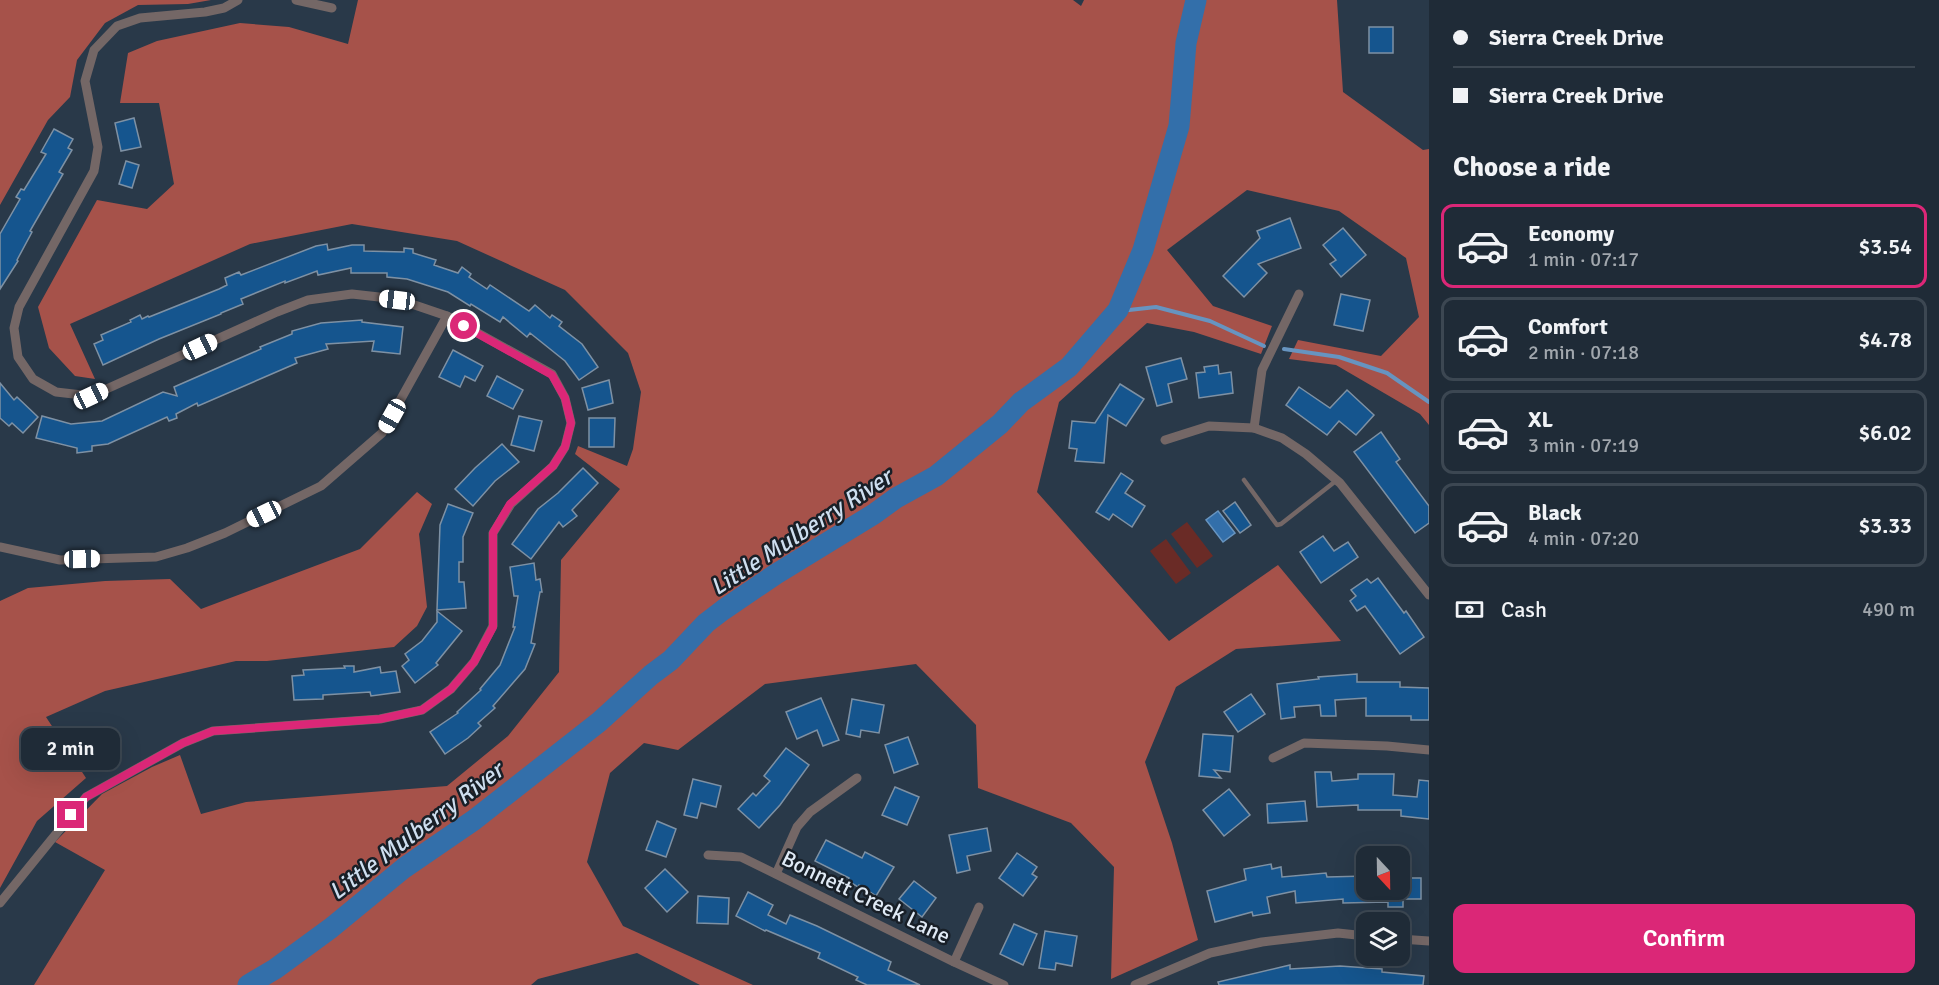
<!DOCTYPE html>
<html lang="en">
<head>
<meta charset="utf-8">
<style>
  body { margin:0; font-family:Signika,sans-serif; background:#2c3742; color:#f1f3f6; height:100vh; display:flex; flex-direction:column; font-size:22px; white-space:nowrap }
  * { box-sizing:border-box; margin:0 }
  p { font-size:20px; color:#a1a7ad }
  .icon { flex:none; width:33px; height:33px; fill:none; stroke:currentColor; stroke-width:2; stroke-linecap:round; stroke-linejoin:round }
  .map { position:relative; flex:1; overflow:hidden }
  .panel { display:flex; flex-direction:column; background:#1f2b37; width:510px }
  .panel>* { flex:none }
  .guide { display:grid; align-content:center; height:132px; padding:0 24px; background:#1f2b37 }
  .needle { width:39px; rotate:158deg }
  .controls { position:absolute; left:1356px; top:846px; display:grid; gap:12px }
  .controls a { display:grid; place-items:center; width:54px; height:54px; border-radius:12px; background:#1f2b37; box-shadow:0 6px 24px #0002,0 0 0 2px #3c4752; font-size:30px }
  .end { position:absolute; width:27px; height:27px; margin:-14px; border:8px solid #db2777; background:#fff; box-shadow:0 0 0 3px #fff }
  .from { border-radius:50% }
  .bubble { position:absolute; height:42px; border-radius:12px; background:#1f2b37; box-shadow:0 6px 24px #0002,0 0 0 2px #3c4752; font-size:20px; font-weight:600; line-height:42px; text-align:center }
  .car { position:absolute; width:18px; height:36px; margin:-18px -9px; border-radius:8px; box-shadow:0 0 4px 2px #0007; background:linear-gradient(#fff 24%,#345 0 40%,#fff 0 76%,#345 0 86%,#fff 0) }
  .guide b { display:flex; align-items:center; gap:21px; height:57px; font-size:22px }
  .guide b+b { border-top:2px solid #3c4752 }
  .guide i { width:15px; height:15px; background:#f1f3f6 }
  ul { padding:0; list-style:none }
  li { display:flex; align-items:center; gap:18px; height:84px; margin:0 12px 9px; padding:0 12px; border:3px solid #3c4752; border-radius:12px }
  li div { flex:1 }
  li b { display:block; font-size:22px }
  li em { font-style:normal; font-weight:600 }
  li.selected { border-color:#db2777 }
  li>.icon { width:54px; height:54px; stroke-width:1.5 }
  h2 { padding:0 24px; font-size:27px; line-height:72px }
  .pay { display:flex; align-items:center; gap:15px; height:66px; padding:0 24px; font-size:22px }
  .pay p { margin-inline-start:auto }
  .cta { display:flex; gap:12px; margin-top:auto; padding:12px 24px }
  .cta a { flex:1; height:69px; border-radius:12px; background:#db2777; color:#fff; font-size:24px; font-weight:600; line-height:69px; text-align:center }
  main { display:flex; flex:1; min-height:0 }
  .map>svg:first-child { display:block }
  .green { fill:#6a2b26 }
  .forest { fill:#a6524a }
  .water { fill:#336faa; stroke:#6794c0; stroke-width:1.5 }
  .lines { fill:none; stroke-linecap:round; stroke-linejoin:round }
  .stream { stroke:#6794c0; stroke-width:4 }
  .river { stroke:#336faa; stroke-width:21 }
  .building { fill:#15558e; stroke:#7e91a4; stroke-width:1.5 }
  .service { stroke:#746766; stroke-width:4.5 }
  .minor { stroke:#746766; stroke-width:9 }
  .route { stroke:#db2777; stroke-width:8 }
  .labels { text-anchor:middle; dominant-baseline:central; stroke-width:5; stroke-linejoin:round; paint-order:stroke }
  .street-label { font-size:22px; fill:#e0eaf5; stroke:#181f27 }
  .water-label { font-size:24px; font-style:italic; fill:#cedeef; stroke:#181f27 }
</style>
</head>
<body>
<main>
<div class="map">
<svg width="1429" height="985" viewBox="0 0 1429 985">
  <rect width="100%" height="100%" fill="#293949"/>
  <!-- green -->
  <g class="green">
    <path d="M1187,522L1213,556L1197,568L1171,534Z"/>
    <path d="M1166,539L1191,573L1176,584L1150,551Z"/>
  </g>
  <!-- forest -->
  <g class="forest">
    <path d="M0,0H211L188,4L138,5L105,23L77,60L70,97L48,120L0,205Z"/>
    <path d="M358,0H1073L1081,6L1084,0H1337L1343,92L1423,150L1429,149V425L1420,414L1336,365L1289,359L1298,340L1381,356L1419,317L1406,258L1339,211L1247,190L1167,250L1213,306L1272,326L1261,354L1194,332L1147,323L1059,402L1037,492L1169,641L1278,565L1341,641L1236,649L1176,687L1145,762L1172,843L1198,940L1111,979L1114,867L1071,823L978,788L976,725L916,664L765,684L678,750L644,743L610,773L587,862L623,926L753,985H700L637,953L538,979L531,985H34L105,870L55,842L102,794L152,767L180,755L201,814L246,802L447,786L508,736L559,672L561,560L620,489L575,454L578,446L627,466L633,449L641,392L628,353L565,290L457,241L352,224L250,244L70,324L95,379L75,376L49,348L38,307L97,200L147,209L174,184L159,103H120L128,53L157,41L240,23L289,27L348,44Z"/>
    <path d="M417,492L432,504L419,534L427,607L417,626L394,647L267,661H236L105,691L46,717L86,778L37,821L0,888V601L28,588L105,581L170,579L201,609L360,549Z"/>
  </g>
  <!-- water -->
  <path class="water" d="M1218,511L1235,533L1223,542L1206,520Z"/>
  <g class="lines">
    <!-- stream -->
    <g class="stream">
      <path d="M1118,310H1129L1156,307L1210,321L1264,346"/>
      <path d="M1284,349L1339,357L1387,373L1429,402"/>
    </g>
    <!-- river -->
    <path class="river" d="M248,985L275,969L331,928L404,868L474,820L599,722L651,675L671,660L706,623L723,610L776,574L874,514L896,498L936,476L1000,424L1021,402L1069,367L1118,310L1143,250L1179,126L1186,43L1196,0"/>
  </g>
  <!-- building -->
  <g class="building">
    <rect x="1369" y="27" width="24" height="26"/>
    <path d="M134,118L141,147L121,151L115,123Z"/>
    <path d="M54,129L73,139L68,148L72,150L59,172L63,174L30,231L32,232L17,260L18,261L0,289V234L20,199L16,197L21,189L24,190L46,154L41,152Z"/>
    <path d="M126,161L139,165L132,188L119,184Z"/>
    <path d="M1290,218L1301,248L1258,264L1267,273L1244,297L1223,276L1260,238L1257,231Z"/>
    <path d="M1343,228L1366,255L1341,277L1330,264L1336,260L1323,245Z"/>
    <path d="M327,244L328,250L352,245H364V251L404,252V248L413,249V253L436,260L434,265L458,273L462,267L471,274L469,277L487,289L490,285L529,311L535,305L550,318L552,315L562,322L559,326L582,344L598,367L579,380L565,361L530,333L527,337L503,317L500,322L471,304L470,306L448,292L407,279L387,277V273H351V268L318,275L317,271L285,283V281L241,299L243,304L221,313V314L159,339L103,365L94,344L103,340L101,335L131,322L130,320L140,315L142,319L148,316L149,317L219,289L227,285L225,278L239,272L241,275L316,246Z"/>
    <path d="M1341,294L1370,300L1363,331L1334,325Z"/>
    <path d="M362,320V322L403,327L400,354L372,351L374,341L326,344L328,349L295,358L297,363L198,406L197,403L176,414L177,418L169,421L167,417L108,444L92,446V451L77,453V448L36,438L42,416L71,424L102,421L163,392L177,396L174,387L261,349L260,347L292,334V331L321,323Z"/>
    <path d="M453,350L483,366L475,381L465,376L460,387L439,377Z"/>
    <path d="M1181,358L1187,379L1168,384L1172,402L1157,406L1146,367Z"/>
    <path d="M1218,365L1219,374L1231,372L1233,393L1199,398L1196,373L1205,372L1204,367Z"/>
    <path d="M497,376L523,390L513,409L487,396Z"/>
    <path d="M609,380L613,403L588,410L582,388Z"/>
    <path d="M0,383L14,400L17,397L38,417L23,433L12,423L9,426L0,418Z"/>
    <path d="M1120,384L1144,399L1126,426L1108,415L1104,463L1075,461L1077,449L1069,448L1072,421L1095,423Z"/>
    <path d="M1299,387L1330,408L1347,390L1374,415L1356,435L1339,421L1327,435L1286,405Z"/>
    <path d="M519,416L542,421L534,451L511,445Z"/>
    <path d="M589,418H615L614,447H589Z"/>
    <path d="M1381,432L1400,459L1396,462L1429,506V523L1415,533L1354,452Z"/>
    <path d="M502,444L519,462L495,481L473,506L455,489L475,468Z"/>
    <path d="M583,468L598,483L572,510L577,516L563,527L559,522L531,559L512,544L538,509L558,493Z"/>
    <path d="M1121,473L1133,481L1125,493L1145,506L1132,527L1113,514L1109,520L1096,512Z"/>
    <path d="M1235,502L1251,525L1240,533L1223,511Z"/>
    <path d="M448,504L473,513L463,537V562H459V582H464L466,608L437,610L440,525Z"/>
    <path d="M1323,536L1334,551L1348,542L1358,557L1321,583L1300,552Z"/>
    <path d="M534,563L536,580L540,579L542,592H540L531,643L535,644L525,669L493,706L495,708L478,723L481,726L468,738L445,754L430,732L458,713L457,712L481,690L480,689L500,665L515,627H513L518,596H514L510,567Z"/>
    <path d="M1378,578L1404,613L1406,611L1424,637L1400,654L1365,606L1357,611L1350,601L1356,596L1351,590L1367,579L1371,583Z"/>
    <path d="M437,611L462,631L436,663L438,665L415,683L402,666L409,660L405,654L422,641L437,622Z"/>
    <path d="M344,666H354V672L380,667L381,673L396,671L400,692L371,696L370,692L323,695V699L294,700L292,676L304,675L303,670L345,668Z"/>
    <path d="M1357,674V682H1400V687L1429,688V720H1411V716H1366V698L1335,700L1336,716H1321L1320,705L1294,707L1295,717L1281,719L1277,684L1319,679L1318,677Z"/>
    <path d="M1251,694L1265,714L1238,732L1224,712Z"/>
    <path d="M821,698L839,740L823,746L817,730L797,739L786,712Z"/>
    <path d="M852,699L884,705L879,733L861,730L860,737L846,734Z"/>
    <path d="M1203,734L1233,736L1230,772L1214,770L1221,778L1199,776Z"/>
    <path d="M908,737L918,764L894,773L885,745Z"/>
    <path d="M786,748L809,765L780,805L759,828L738,809L753,793L756,796L770,781L764,776Z"/>
    <path d="M1315,772H1331L1332,781L1358,779V774H1394L1393,795L1417,797L1419,780L1429,781V819L1401,816V810H1358V805L1317,807Z"/>
    <path d="M693,779L721,786L716,807L701,803L697,818L684,815Z"/>
    <path d="M895,787L919,797L907,825L882,815Z"/>
    <path d="M1229,789L1250,815L1224,836L1203,810Z"/>
    <path d="M1305,801L1307,821L1268,823L1267,804Z"/>
    <path d="M657,821L676,829L666,857L646,850Z"/>
    <path d="M987,828L991,851L967,856L970,870L957,873L949,835Z"/>
    <path d="M826,840L862,858L865,852L894,867L876,896L859,885L858,887L848,881L849,878L815,861Z"/>
    <path d="M1017,853L1037,867L1032,874L1037,877L1023,896L999,878Z"/>
    <path d="M1271,864L1272,869L1281,867L1282,877L1326,873L1327,877L1366,876V890H1400V878H1421V899H1403V907H1388V902L1343,903V899L1296,903L1295,891L1267,897L1270,913L1253,916L1252,912L1215,922L1207,891L1246,880L1244,869Z"/>
    <path d="M665,869L688,892L667,912L645,888Z"/>
    <path d="M914,881L936,898L922,917L899,899Z"/>
    <path d="M748,892L773,905L768,915L786,924L790,915L817,926L891,962L888,970L920,985H867L856,980L858,977L818,958L820,953L766,930L765,931L736,916Z"/>
    <path d="M698,896L729,898L728,924L697,923Z"/>
    <path d="M1014,924L1037,934L1023,965L1000,954Z"/>
    <path d="M1045,931L1077,936L1072,966L1056,963L1055,970L1039,968Z"/>
    <path d="M1290,965V969L1340,966L1382,969V972L1424,976L1423,985H1219L1218,982Z"/>
  </g>
  <g class="lines">
    <!-- service -->
    <path class="service" d="M1244,480L1277,525L1281,524L1337,480"/>
    <!-- minor -->
    <g class="minor">
      <path d="M296,0L332,8"/>
      <path d="M1254,428L1262,370L1299,294"/>
      <path d="M1165,440L1209,426L1254,428L1282,438L1306,454L1340,483L1429,595"/>
      <path d="M0,547L60,560L156,557L187,548L225,533L321,486L382,433L447,316"/>
      <path d="M1273,758L1304,743L1387,746L1429,750"/>
      <path d="M708,855L741,857L954,962L1004,985"/>
      <path d="M776,874L797,827L810,812L857,778"/>
      <path d="M0,903L86,797L183,743L213,731L380,719L422,710L451,689L474,662L493,626V533L511,504L553,466L565,447L571,423L565,398L552,374L447,316L397,299L352,294L308,300L277,312L91,396L56,392L33,379L18,357L14,328L19,307L94,171L98,147L85,81L94,50L117,26L140,18L205,12L224,8L238,0"/>
      <path d="M1400,939L1429,941"/>
      <path d="M954,962L979,907"/>
      <path d="M1135,985L1210,953L1262,942L1338,933L1366,936"/>
    </g>
  </g>
  <g class="lines">
    <!-- route -->
    <path class="route" d="M71,815L86,797L183,743L213,731L380,719L422,710L451,689L474,662L493,627V533L510,504L553,466L565,447L571,423L565,398L552,375L464,326"/>
  </g>
  <g class="labels">
    <!-- street labels -->
    <g class="street-label">
      <text transform="translate(866 897) rotate(26)">Bonnett Creek Lane</text>
    </g>
    <!-- water labels -->
    <g class="water-label">
      <text transform="translate(801 532) rotate(-33)">Little Mulberry River</text>
      <text transform="translate(416 831) rotate(-37)">Little Mulberry River</text>
    </g>
  </g>
</svg>
<div class="controls">
<a><svg class="needle" viewBox="-14 -14 28 28"><path d="M0-13l5 13h-10z" fill="#e53935"/><path d="M0 13l5-13h-10z" fill="#a1a7ad"/></svg></a>
<a><svg class="icon" aria-label="layers" viewBox="0 0 24 24"><path d="M12 4l9 5-9 5-9-5zM3 14l9 5 9-5"/></svg></a>
</div>
<i class="end from" style="left:464px;top:326px"></i>
<i class="end" style="left:71px;top:815px"></i>
<div class="bubble" style="left:21px;top:728px;width:99px">2 min</div>
<i class="car" style="left:397px;top:300px;rotate:277deg"></i>
<i class="car" style="left:200px;top:347px;rotate:65deg"></i>
<i class="car" style="left:91px;top:396px;rotate:65deg"></i>
<i class="car" style="left:392px;top:416px;rotate:209deg"></i>
<i class="car" style="left:264px;top:514px;rotate:244deg"></i>
<i class="car" style="left:82px;top:559px;rotate:89deg"></i>
</div>
<section class="panel">
<div class="guide">
<b><i class="from"></i>Sierra Creek Drive</b>
<b><i></i>Sierra Creek Drive</b>
</div>
<h2>Choose a ride</h2>
<ul>
<li class="selected"><svg class="icon" aria-label="car" viewBox="0 0 24 24"><path d="M5 17H2v-5l4-1 3-4h7l3 4 3 1v5h-3M9 17h6M6 11h13"/><circle cx="7" cy="17" r="2"/><circle cx="17" cy="17" r="2"/></svg><div><b>Economy</b><p>1 min · 07:17</p></div><em>$3.54</em></li>
<li><svg class="icon" aria-label="car" viewBox="0 0 24 24"><path d="M5 17H2v-5l4-1 3-4h7l3 4 3 1v5h-3M9 17h6M6 11h13"/><circle cx="7" cy="17" r="2"/><circle cx="17" cy="17" r="2"/></svg><div><b>Comfort</b><p>2 min · 07:18</p></div><em>$4.78</em></li>
<li><svg class="icon" aria-label="car" viewBox="0 0 24 24"><path d="M5 17H2v-5l4-1 3-4h7l3 4 3 1v5h-3M9 17h6M6 11h13"/><circle cx="7" cy="17" r="2"/><circle cx="17" cy="17" r="2"/></svg><div><b>XL</b><p>3 min · 07:19</p></div><em>$6.02</em></li>
<li><svg class="icon" aria-label="car" viewBox="0 0 24 24"><path d="M5 17H2v-5l4-1 3-4h7l3 4 3 1v5h-3M9 17h6M6 11h13"/><circle cx="7" cy="17" r="2"/><circle cx="17" cy="17" r="2"/></svg><div><b>Black</b><p>4 min · 07:20</p></div><em>$3.33</em></li>
</ul>
<div class="pay"><svg class="icon" aria-label="cash" viewBox="0 0 24 24"><path d="M3 7h18v10H3z"/><circle cx="12" cy="12" r="2"/></svg>Cash<p>490 m</p></div>
<div class="cta"><a>Confirm</a></div>
</section>
</main>
</body>
</html>
